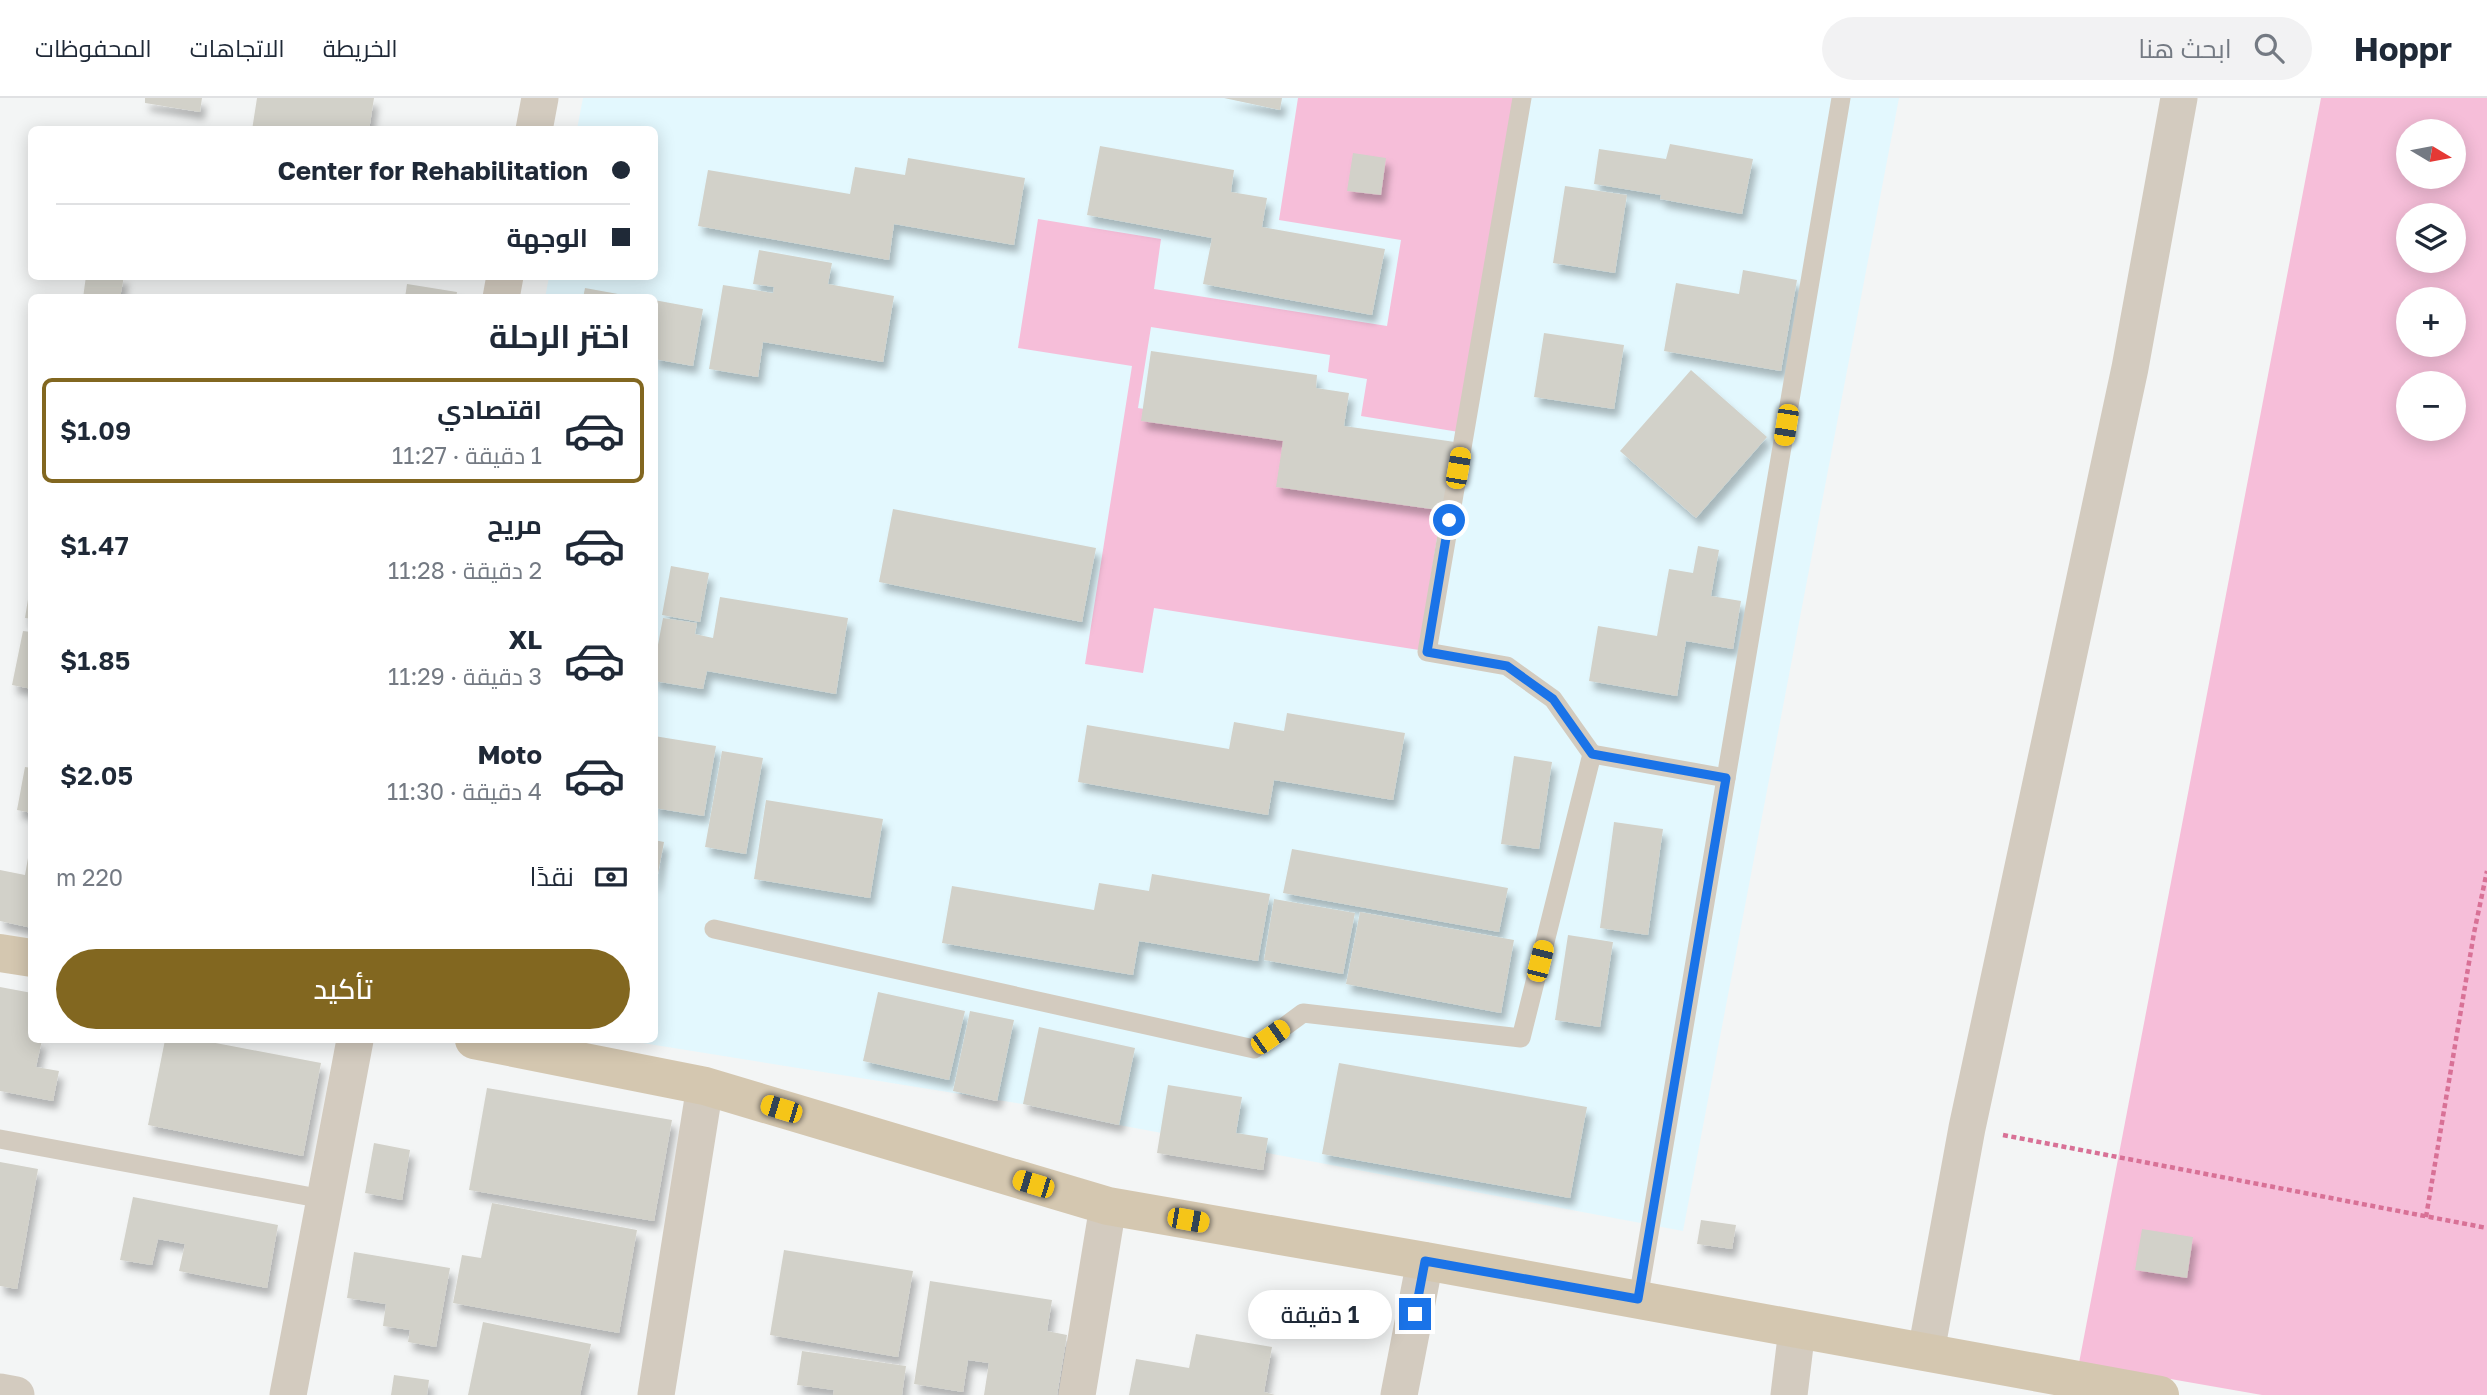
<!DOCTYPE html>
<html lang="ar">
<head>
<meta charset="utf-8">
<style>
  body { margin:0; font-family:"Golos Text",Cairo,sans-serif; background:#f2f2f3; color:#1f2937; direction:rtl; height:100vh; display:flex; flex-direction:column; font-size:26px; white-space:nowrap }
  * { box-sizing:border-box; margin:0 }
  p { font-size:23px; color:#747a83 }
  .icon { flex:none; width:38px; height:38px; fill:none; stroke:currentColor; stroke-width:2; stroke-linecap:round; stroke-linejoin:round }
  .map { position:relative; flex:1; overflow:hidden; direction:ltr }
  .drawer { position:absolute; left:28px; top:196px; width:630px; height:749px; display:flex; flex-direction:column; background:#fff; border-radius:10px; box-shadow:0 4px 18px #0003; direction:rtl }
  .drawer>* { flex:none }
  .hud { position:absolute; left:28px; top:28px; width:630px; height:154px; border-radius:10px; box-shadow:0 4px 18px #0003; direction:rtl; display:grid; align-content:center; height:154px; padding:0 28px; background:#fff }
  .needle { width:46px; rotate:100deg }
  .controls { position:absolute; left:2396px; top:21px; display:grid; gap:14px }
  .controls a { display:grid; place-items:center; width:70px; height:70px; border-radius:50%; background:#fff; box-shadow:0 4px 18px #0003; font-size:35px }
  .end { position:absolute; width:32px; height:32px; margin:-16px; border:9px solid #1a73e8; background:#fff; box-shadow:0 0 0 4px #fff }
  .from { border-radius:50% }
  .bubble { position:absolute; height:49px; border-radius:24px; background:#fff; box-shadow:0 4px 18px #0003; font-size:23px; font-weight:600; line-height:49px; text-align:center; direction:rtl }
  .car { position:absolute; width:21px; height:42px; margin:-21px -10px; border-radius:9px; box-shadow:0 0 5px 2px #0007; background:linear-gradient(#f5c518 24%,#345 0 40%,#f5c518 0 76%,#345 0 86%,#f5c518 0) }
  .hud b { display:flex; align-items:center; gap:24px; height:66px; font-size:26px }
  .hud b+b { border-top:2px solid #e0e1e3 }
  .hud i { width:18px; height:18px; background:#1f2937 }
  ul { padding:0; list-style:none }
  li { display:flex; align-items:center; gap:21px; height:105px; margin:0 14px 10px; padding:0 14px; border:4px solid transparent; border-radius:10px }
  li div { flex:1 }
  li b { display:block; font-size:26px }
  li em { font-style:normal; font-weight:600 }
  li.current { border-color:#826720 }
  li>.icon { width:63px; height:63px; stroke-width:1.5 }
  h2 { padding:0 28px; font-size:32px; line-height:84px }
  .pay { display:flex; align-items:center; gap:18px; height:77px; padding:0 28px; font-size:26px }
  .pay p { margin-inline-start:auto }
  .action { display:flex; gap:14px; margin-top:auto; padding:14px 28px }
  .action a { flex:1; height:80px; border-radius:42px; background:#826720; color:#fff; font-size:28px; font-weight:600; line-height:80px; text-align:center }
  header { display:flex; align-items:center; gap:42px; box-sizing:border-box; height:98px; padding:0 35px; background:#fff; border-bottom:2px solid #e0e1e3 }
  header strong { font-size:33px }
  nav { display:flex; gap:38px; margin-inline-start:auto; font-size:24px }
  .search { width:490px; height:63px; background:#f2f2f3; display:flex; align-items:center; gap:18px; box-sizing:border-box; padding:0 24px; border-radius:38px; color:#747a83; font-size:26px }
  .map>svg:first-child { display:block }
  .medical { fill:#e3f8fe }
  .green { fill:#f6bed9; fill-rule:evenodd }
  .building { fill:#d2d1c9; filter:url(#shadow) }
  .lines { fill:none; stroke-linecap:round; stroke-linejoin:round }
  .path { stroke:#d87196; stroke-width:4.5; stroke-dasharray:5 3.5; stroke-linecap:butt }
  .service { stroke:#d3cbbf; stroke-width:19 }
  .minor { stroke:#d3cbbf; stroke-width:37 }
  .primary { stroke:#d4c7b0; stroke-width:38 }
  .route { stroke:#1a73e8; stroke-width:9 }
</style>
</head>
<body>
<header>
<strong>Hoppr</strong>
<div class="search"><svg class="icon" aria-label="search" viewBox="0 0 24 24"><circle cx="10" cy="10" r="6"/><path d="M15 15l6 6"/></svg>ابحث هنا</div>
<nav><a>الخريطة</a><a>الاتجاهات</a><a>المحفوظات</a></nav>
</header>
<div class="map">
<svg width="2487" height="1297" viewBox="0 0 2487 1297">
  <defs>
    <filter id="shadow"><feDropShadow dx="4.5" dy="8" stdDeviation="3.5" flood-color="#0004"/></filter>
  </defs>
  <rect width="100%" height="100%" fill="#f3f5f5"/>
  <!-- medical -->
  <path class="medical" d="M583,0H1899L1683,1133L1119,1027L1023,1006L624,942H654V200H545L549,179L654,178V32L577,31Z"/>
  <!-- green -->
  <g class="green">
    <path d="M1298,0H1524L1471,336L1361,318L1367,281L1328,274L1330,257L1151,229L1138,310L1290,334L1442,409L1419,552L1154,510L1143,575L1085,566L1132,268L1018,250L1038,121L1161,141L1154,191L1387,228L1401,142L1279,122Z"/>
    <path d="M2321,0H2487V1297H2262L2079,1265ZM2408,33H2454V79H2408ZM2408,117H2454V163H2408ZM2408,201H2454V247H2408ZM2408,285H2454V331H2408Z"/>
  </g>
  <!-- building -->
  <g class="building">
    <path d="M145,0H202L200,14L145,5Z"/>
    <path d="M257,0H374L369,32H252Z"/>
    <path d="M1224,0H1282L1280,12Z"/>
    <path d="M1670,46L1753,61L1742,116L1660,101L1661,97L1594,86L1599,51L1666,61Z"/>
    <path d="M1100,48L1234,72L1231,94L1267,100L1262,129L1385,151L1372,217L1203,186L1212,140L1087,117Z"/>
    <path d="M1353,55L1386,60L1381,97L1347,93Z"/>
    <path d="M908,60L1025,80L1014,147L894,126L889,162L698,128L708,72L850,96L855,69L905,77Z"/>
    <path d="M1565,88L1627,97L1615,175L1553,165Z"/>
    <path d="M759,152L832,165L828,186L894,198L883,264L763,244L758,279L709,271L723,187L773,195L774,189L753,186Z"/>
    <path d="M1743,172L1797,182L1781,273L1664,253L1676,185L1739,196Z"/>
    <path d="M86,178H124L120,200H83Z"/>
    <path d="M407,186L457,194L456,200H405Z"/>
    <path d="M585,190L629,198V200H583Z"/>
    <path d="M654,202L703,211L693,268L654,261Z"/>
    <path d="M1544,235L1624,247L1614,311L1534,299Z"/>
    <path d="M1151,253L1317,277L1316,290L1349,295L1344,328L1455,344L1445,413L1276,389L1283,343L1141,323Z"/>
    <path d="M1691,272L1767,339L1696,420L1620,353Z"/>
    <path d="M893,411L1096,450L1082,524L879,484Z"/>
    <path d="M1698,448L1719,452L1711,498L1741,503L1733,551L1686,543L1677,598L1589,583L1598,528L1657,538L1669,471L1693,475Z"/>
    <path d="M671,468L709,475L700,524L662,517Z"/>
    <path d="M30,489H32V521L25,520Z"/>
    <path d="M720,499L848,520L836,596L707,573L703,591L654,583V568L663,520L697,525L695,536L713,540Z"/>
    <path d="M23,533L32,534V591L12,587Z"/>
    <path d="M1287,615L1405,635L1393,702L1274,682L1268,717L1078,684L1087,627L1229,651L1234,624L1284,633Z"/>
    <path d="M654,638L716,648L704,718L654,710Z"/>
    <path d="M722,653L763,660L746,756L705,749Z"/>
    <path d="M1514,658L1552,664L1539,751L1501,746Z"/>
    <path d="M25,669L32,670V715L17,712Z"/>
    <path d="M766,702L883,721L870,800L754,781Z"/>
    <path d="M1614,724L1663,731L1648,837L1600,830Z"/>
    <path d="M654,742L664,744L656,786H654Z"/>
    <path d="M1292,751L1508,790L1499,834L1283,795Z"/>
    <path d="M28,760L32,761V830L0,823V772L25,777Z"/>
    <path d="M1152,776L1270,796L1258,863L1139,843L1133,877L942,845L952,788L1094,812L1099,785L1149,793Z"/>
    <path d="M1274,801L1355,815L1343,876L1264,862Z"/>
    <path d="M1360,814L1514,842L1501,915L1346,886Z"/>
    <path d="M1568,837L1613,844L1600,929L1555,922Z"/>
    <path d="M0,889L32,895V942H42L36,969L59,973L53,1003L0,993Z"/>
    <path d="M878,894L965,913L949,982L863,963Z"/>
    <path d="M970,913L1014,922L997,1003L953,993Z"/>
    <path d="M1039,929L1135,950L1119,1027L1023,1006Z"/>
    <path d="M165,942H200L321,965L303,1058L148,1027Z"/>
    <path d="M1339,965L1587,1009L1570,1100L1322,1056Z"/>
    <path d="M1168,987L1242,999L1236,1035L1268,1040L1263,1072L1157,1055Z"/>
    <path d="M487,990L672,1022L654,1123L469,1092Z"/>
    <path d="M374,1045L410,1052L402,1102L365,1095Z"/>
    <path d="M0,1064L38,1071L17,1191L0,1188Z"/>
    <path d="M133,1099L278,1127L267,1190L179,1173L185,1146L158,1141L152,1167L120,1162Z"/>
    <path d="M492,1105L637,1132L619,1235L453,1205L462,1157L481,1160Z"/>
    <path d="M1701,1122L1736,1127L1732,1151L1697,1146Z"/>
    <path d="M2142,1131L2193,1139L2187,1180L2135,1172Z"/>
    <path d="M784,1152L913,1173L898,1259L770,1237Z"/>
    <path d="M354,1154L450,1170L436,1249L408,1244L410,1232L383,1228L386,1206L347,1200Z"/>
    <path d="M930,1183L1052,1202L1047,1233L1067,1237L1057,1297H984L989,1265L968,1262L963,1294L914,1286Z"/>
    <path d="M483,1224L591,1246L580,1297H468Z"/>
    <path d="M1196,1236L1272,1249L1264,1294L1275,1297H1129L1136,1261L1189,1270Z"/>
    <path d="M802,1253L906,1268L902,1297H833L834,1292L797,1287Z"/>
    <path d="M394,1277L429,1282L427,1297H391Z"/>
  </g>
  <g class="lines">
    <!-- path -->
    <g class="path">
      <path d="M2003,1037L2487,1130"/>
      <path d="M2426,1119L2474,835L2487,773"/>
    </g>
    <!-- service -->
    <g class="service">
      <path d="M1592,656L1726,680"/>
      <path d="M714,831L1254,951L1303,915L1521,940L1592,656L1553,601L1507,568L1427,554L1522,0"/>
      <path d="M0,1041L323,1101"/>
      <path d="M1638,1201L1841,0"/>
    </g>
    <!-- minor -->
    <g class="minor">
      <path d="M534,32L540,0"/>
      <path d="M501,200L505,178"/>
      <path d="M1926,1254L1967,1030L2130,270L2179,0"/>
      <path d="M0,1294L16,1297"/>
      <path d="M288,1297L355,942"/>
      <path d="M656,1297L705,988"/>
      <path d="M1077,1297L1108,1108"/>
      <path d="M1399,1297L1425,1163"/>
      <path d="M1789,1297L1797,1231"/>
    </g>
    <!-- primary -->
    <g class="primary">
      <path d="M0,855L32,860"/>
      <path d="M474,942L705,988L1108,1108L1425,1163L2160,1297"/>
    </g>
  </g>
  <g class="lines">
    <!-- route -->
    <path class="route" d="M1415,1216L1425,1163L1638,1201L1726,680L1592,656L1553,601L1507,568L1427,554L1449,422"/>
  </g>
</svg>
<div class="controls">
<a><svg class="needle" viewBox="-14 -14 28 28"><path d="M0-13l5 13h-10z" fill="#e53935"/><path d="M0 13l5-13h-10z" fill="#747a83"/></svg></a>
<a><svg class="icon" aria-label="layers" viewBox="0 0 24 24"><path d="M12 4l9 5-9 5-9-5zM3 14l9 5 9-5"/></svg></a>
<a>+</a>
<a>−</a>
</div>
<i class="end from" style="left:1449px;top:422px"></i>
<i class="end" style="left:1415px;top:1216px"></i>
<div class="bubble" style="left:1248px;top:1192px;width:144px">1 دقيقة</div>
<i class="car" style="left:1786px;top:327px;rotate:189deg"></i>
<i class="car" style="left:1458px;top:370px;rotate:10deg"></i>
<i class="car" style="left:1540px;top:863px;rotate:14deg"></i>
<i class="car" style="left:1270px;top:939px;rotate:55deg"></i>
<i class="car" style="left:781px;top:1011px;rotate:287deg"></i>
<i class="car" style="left:1033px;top:1086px;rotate:287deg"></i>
<i class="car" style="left:1188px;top:1122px;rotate:100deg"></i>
<div class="hud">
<b><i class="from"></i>Center for Rehabilitation</b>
<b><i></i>الوجهة</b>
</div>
<section class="drawer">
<h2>اختر الرحلة</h2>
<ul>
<li class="current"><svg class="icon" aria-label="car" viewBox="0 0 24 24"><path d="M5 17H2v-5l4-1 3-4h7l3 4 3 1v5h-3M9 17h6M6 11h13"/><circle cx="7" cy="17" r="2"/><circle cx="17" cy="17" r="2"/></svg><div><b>اقتصادي</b><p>1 دقيقة · 11:27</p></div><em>$1.09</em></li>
<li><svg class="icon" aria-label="car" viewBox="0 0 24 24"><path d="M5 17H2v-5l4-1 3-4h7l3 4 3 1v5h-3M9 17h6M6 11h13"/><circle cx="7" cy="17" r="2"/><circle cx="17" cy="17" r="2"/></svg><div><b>مريح</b><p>2 دقيقة · 11:28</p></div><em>$1.47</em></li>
<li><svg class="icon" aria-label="car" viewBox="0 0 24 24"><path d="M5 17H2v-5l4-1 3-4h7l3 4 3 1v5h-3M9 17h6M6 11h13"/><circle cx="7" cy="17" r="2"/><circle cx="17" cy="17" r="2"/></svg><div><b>XL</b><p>3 دقيقة · 11:29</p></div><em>$1.85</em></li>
<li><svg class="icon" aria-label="car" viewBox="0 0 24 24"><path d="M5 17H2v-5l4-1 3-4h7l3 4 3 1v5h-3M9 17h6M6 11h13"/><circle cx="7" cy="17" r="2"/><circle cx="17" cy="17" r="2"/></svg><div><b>Moto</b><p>4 دقيقة · 11:30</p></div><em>$2.05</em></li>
</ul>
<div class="pay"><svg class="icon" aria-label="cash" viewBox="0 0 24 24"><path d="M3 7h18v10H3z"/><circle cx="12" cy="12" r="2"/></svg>نقدًا<p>220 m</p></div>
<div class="action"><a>تأكيد</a></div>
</section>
</div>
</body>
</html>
